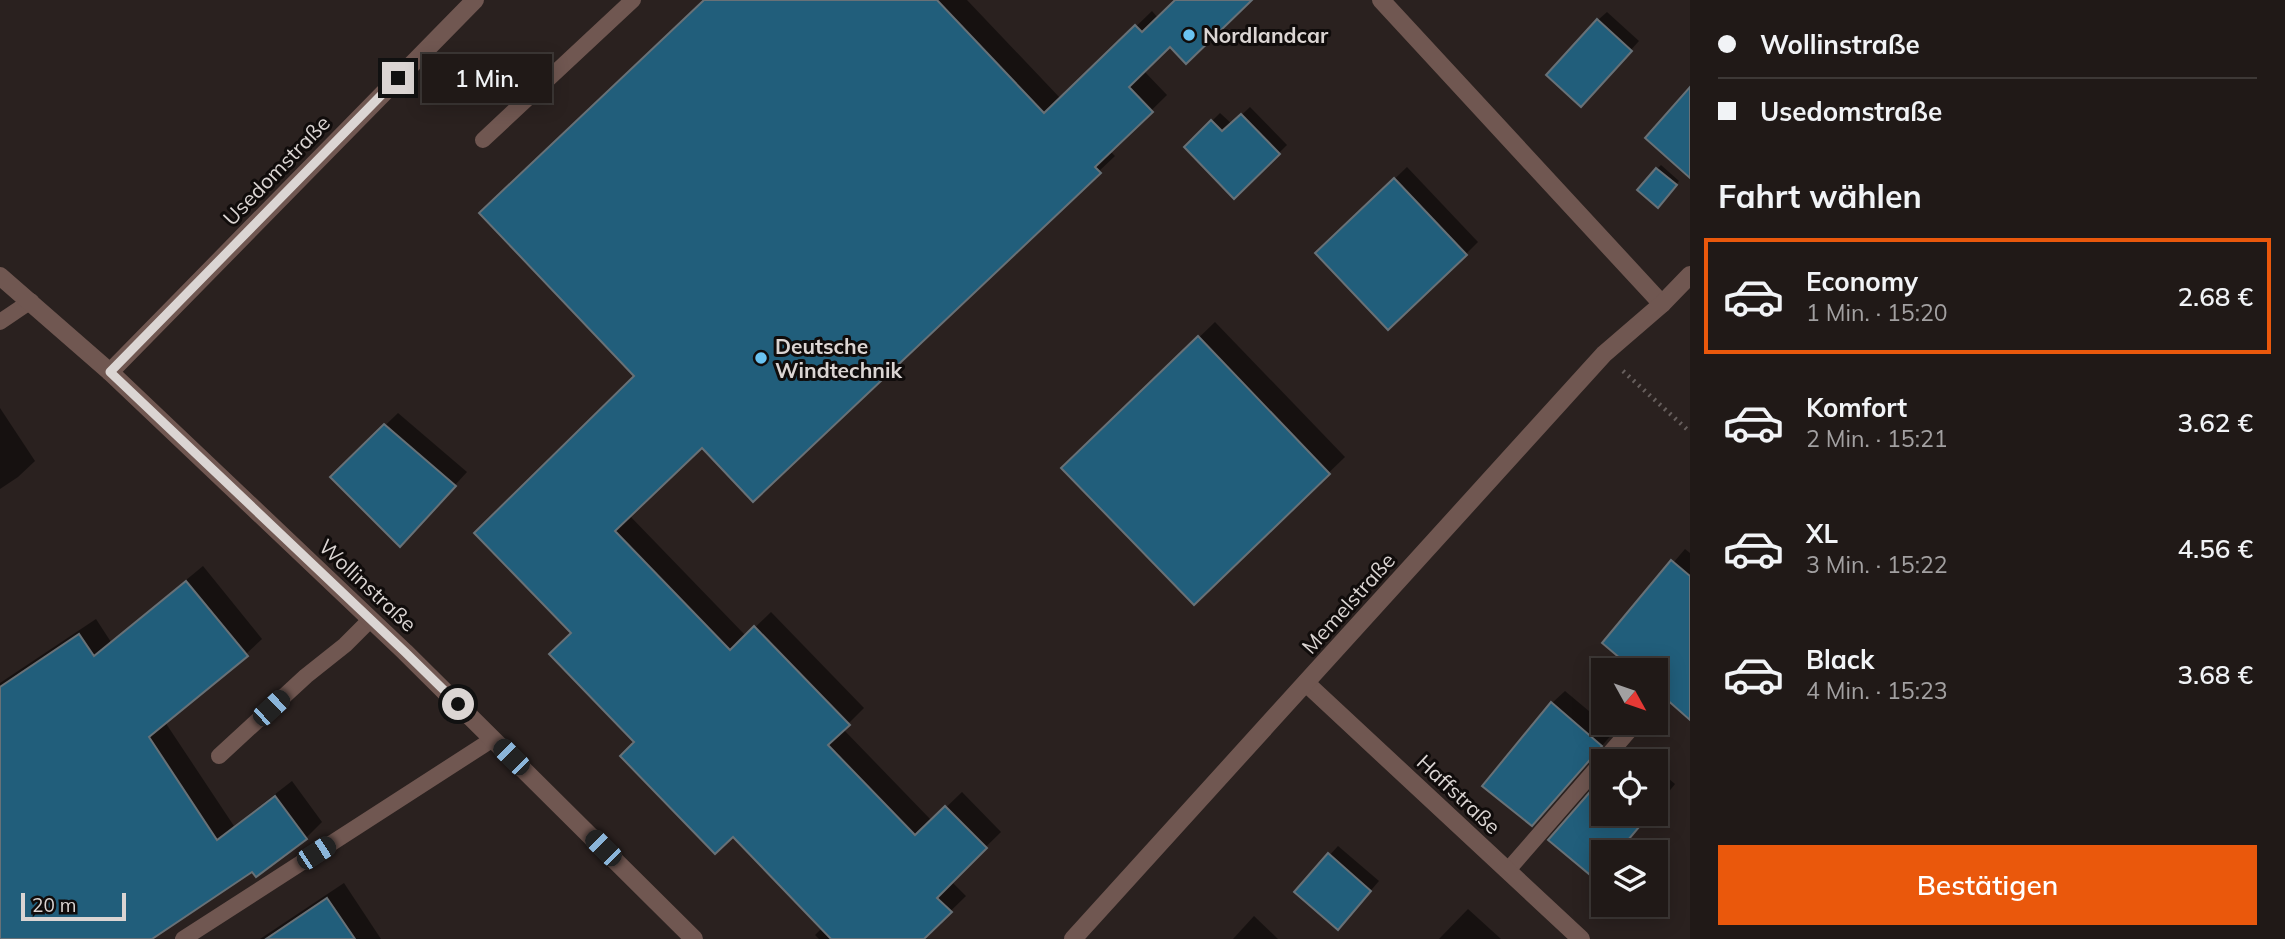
<!DOCTYPE html>
<html lang="de">
<head>
<meta charset="utf-8">
<style>
  body { margin:0; font-family:Mulish,sans-serif; background:#282220; color:#f1f3f6; height:100vh; display:flex; flex-direction:column; font-size:26px; white-space:nowrap }
  * { box-sizing:border-box; margin:0 }
  p { font-size:23px; color:#a2a0a1 }
  .icon { flex:none; width:38px; height:38px; fill:none; stroke:currentColor; stroke-width:2; stroke-linecap:round; stroke-linejoin:round }
  .map { position:relative; flex:1; overflow:hidden }
  .panel { display:flex; flex-direction:column; background:#201917; width:595px }
  .panel>* { flex:none }
  .banner { display:grid; align-content:center; height:154px; padding:0 28px; background:#201917 }
  .needle { width:46px; rotate:130deg }
  .fabs { position:absolute; left:1591px; top:658px; display:grid; gap:14px }
  .fabs a { display:grid; place-items:center; width:77px; height:77px; border-radius:0px; background:#201917; box-shadow:0 4px 18px #0003,0 0 0 2px #3d3836; font-size:35px }
  .scale { position:absolute; left:21px; bottom:18px; width:105px; box-sizing:border-box; padding-left:7px; border:4px solid #dbd5d3; border-top:0; font-size:19px; line-height:24px; white-space:nowrap; color:#dbd5d3; -webkit-text-stroke:5px #100c0b; paint-order:stroke }
  .end { position:absolute; width:32px; height:32px; margin:-16px; border:9px solid #dbd5d3; background:#111; box-shadow:0 0 0 4px #111 }
  .from { border-radius:50% }
  .bubble { position:absolute; height:49px; border-radius:0px; background:#201917; box-shadow:0 4px 18px #0003,0 0 0 2px #3d3836; font-size:23px; font-weight:600; line-height:49px; text-align:center }
  .car { position:absolute; width:21px; height:42px; margin:-21px -10px; border-radius:9px; box-shadow:0 0 5px 2px #0007; background:linear-gradient(#222 24%,#8ab4d8 0 40%,#222 0 76%,#8ab4d8 0 86%,#222 0) }
  .banner b { display:flex; align-items:center; gap:24px; height:66px; font-size:26px }
  .banner b+b { border-top:2px solid #3d3836 }
  .banner i { width:18px; height:18px; background:#f1f3f6 }
  ul { padding:0; list-style:none }
  li { display:flex; align-items:center; gap:21px; height:116px; margin:0 14px 10px; padding:0 14px; border:4px solid transparent; border-radius:0px }
  li div { flex:1 }
  li b { display:block; font-size:26px }
  li em { font-style:normal; font-weight:600 }
  li.current { border-color:#ea580c }
  li>.icon { width:63px; height:63px; stroke-width:1.5 }
  h2 { padding:0 28px; font-size:32px; line-height:84px }
  .action { display:flex; gap:14px; margin-top:auto; padding:14px 28px }
  .action a { flex:1; height:80px; border-radius:0px; background:#ea580c; color:#fff; font-size:28px; font-weight:600; line-height:80px; text-align:center }
  main { display:flex; flex:1; min-height:0 }
  .map>svg:first-child { display:block }
  .shadow { fill:#0007 }
  .building { fill:#215e7b; stroke:#687177; stroke-width:2 }
  .lines { fill:none; stroke-linecap:round; stroke-linejoin:round }
  .path { stroke:#675f5d; stroke-width:4.5; stroke-dasharray:2 5; stroke-linecap:butt }
  .service { stroke:#705751; stroke-width:16 }
  .minor { stroke:#705751; stroke-width:18 }
  .tertiary { stroke:#705751; stroke-width:18 }
  .route { stroke:#dbd5d3; stroke-width:9 }
  .poi-dot { fill:#6ac3f1; stroke:#100c0b; stroke-width:2.5 }
  .labels { text-anchor:middle; dominant-baseline:central; stroke-width:6; stroke-linejoin:round; paint-order:stroke }
  .poi-label { font-size:21px; font-weight:bold; fill:#dbd5d3; stroke:#100c0b; text-anchor:start }
  .street-label { font-size:21px; fill:#dbd5d3; stroke:#100c0b }
</style>
</head>
<body>
<main>
<div class="map">
<svg width="1690" height="939" viewBox="0 0 1690 939">
  <rect width="100%" height="100%" fill="#2a211f"/>
  <!-- shadow -->
  <g class="shadow">
    <path d="M706,0H967L1061,99L1152,11L1158,18L1177,0H1249L1170,45L1144,71L1167,95L1110,151L1115,156L753,500L702,446L629,515L746,636L771,612L864,708L843,729L932,821L962,792L1001,832L951,881L966,896L922,939H819L815,935L822,928L733,835L636,742L574,632L636,376Z"/>
    <path d="M1607,12L1639,41L1589,96L1598,20Z"/>
    <path d="M1250,107L1287,145L1234,197L1186,147L1220,113L1232,124Z"/>
    <path d="M1661,165L1679,181L1662,202L1657,169Z"/>
    <path d="M1407,167L1478,242L1466,254L1330,241Z"/>
    <path d="M1215,322L1345,457L1194,603L1080,452Z"/>
    <path d="M0,408L35,461L18,477L0,489Z"/>
    <path d="M398,413L467,472L412,532L332,477Z"/>
    <path d="M1685,549L1690,553V718L1678,708L1680,706L1656,686V670H1637L1605,643Z"/>
    <path d="M203,566L262,639L246,654L165,722L234,826L292,781L322,822L306,838L257,875L253,869L149,939H0V683L96,619L111,642Z"/>
    <path d="M1565,691L1614,732L1545,811L1552,703Z"/>
    <path d="M1632,748L1648,761H1619Z"/>
    <path d="M1656,768L1675,784L1656,808Z"/>
    <path d="M1338,846L1379,881L1346,919L1296,892Z"/>
    <path d="M344,883L381,939H260Z"/>
    <path d="M1468,909L1501,939H1439Z"/>
    <path d="M1254,916L1278,939H1233Z"/>
  </g>
  <!-- building -->
  <g class="building">
    <path d="M704,0H937L1044,113L1135,25L1142,32L1175,0H1252L1186,64L1170,47L1129,87L1153,112L1095,167L1101,173L753,502L702,448L615,531L730,650L754,626L850,725L828,745L915,835L945,806L987,848L937,898L952,912L924,939H831L733,837L715,854L620,756L634,742L549,654L571,633L474,533L634,376L479,213Z"/>
    <path d="M1597,19L1632,51L1581,107L1546,75Z"/>
    <path d="M1690,87V178L1645,138Z"/>
    <path d="M1241,114L1280,154L1234,199L1184,147L1211,120L1222,131Z"/>
    <path d="M1656,168L1677,185L1658,208L1637,190Z"/>
    <path d="M1394,178L1467,255L1388,330L1315,253Z"/>
    <path d="M1198,336L1330,474L1194,605L1061,468Z"/>
    <path d="M384,424L456,486L400,547L330,477Z"/>
    <path d="M1671,560L1690,576V720L1656,690V670H1634L1602,643Z"/>
    <path d="M186,581L248,656L149,737L217,840L275,796L307,839L256,877L252,872L152,939H0V687L79,634L94,656Z"/>
    <path d="M1551,702L1602,746L1532,826L1482,786Z"/>
    <path d="M1603,777V814H1650L1618,852H1603V870L1595,879L1548,840Z"/>
    <path d="M1328,853L1371,891L1338,930L1294,892Z"/>
    <path d="M327,898L355,939H266Z"/>
  </g>
  <g class="lines">
    <!-- path -->
    <path class="path" d="M1623,371L1690,432"/>
    <!-- service -->
    <g class="service">
      <path d="M483,140L633,0"/>
      <path d="M0,322L31,301"/>
      <path d="M219,756L306,676L345,645L371,619"/>
      <path d="M1508,870L1636,723"/>
      <path d="M183,939L493,739"/>
    </g>
    <!-- minor -->
    <g class="minor">
      <path d="M1381,0L1662,304"/>
      <path d="M110,372L475,0"/>
      <path d="M1306,683L1581,939"/>
      <path d="M1073,939L1604,354L1662,304L1690,275"/>
    </g>
    <!-- tertiary -->
    <path class="tertiary" d="M0,276L110,372L405,652L694,939"/>
  </g>
  <g class="lines">
    <!-- route -->
    <path class="route" d="M398,78L110,372L405,652L458,704"/>
  </g>
  <!-- markers -->
  <g class="poi-dot">
    <circle cx="1189" cy="35" r="7"/>
    <circle cx="761" cy="358" r="7"/>
  </g>
  <g class="labels">
    <!-- poi labels -->
    <g class="poi-label">
      <text x="1203" y="35">Nordlandcar</text>
      <text x="775" y="346">Deutsche<tspan x="775" dy="24">Windtechnik</tspan></text>
    </g>
    <!-- street labels -->
    <g class="street-label">
      <text transform="translate(276 170) rotate(-46)">Usedomstraße</text>
      <text transform="translate(368 585) rotate(43)">Wollinstraße</text>
      <text transform="translate(1348 603) rotate(-48)">Memelstraße</text>
      <text transform="translate(1459 794) rotate(43)">Haffstraße</text>
    </g>
  </g>
</svg>
<div class="fabs">
<a><svg class="needle" viewBox="-14 -14 28 28"><path d="M0-13l5 13h-10z" fill="#e53935"/><path d="M0 13l5-13h-10z" fill="#a2a0a1"/></svg></a>
<a><svg class="icon" aria-label="locate" viewBox="0 0 24 24"><circle cx="12" cy="12" r="6"/><path d="M12 2v4M12 18v4M2 12h4M18 12h4"/></svg></a>
<a><svg class="icon" aria-label="layers" viewBox="0 0 24 24"><path d="M12 4l9 5-9 5-9-5zM3 14l9 5 9-5"/></svg></a>
</div>
<div class="scale">20 m</div>
<i class="end from" style="left:458px;top:704px"></i>
<i class="end" style="left:398px;top:78px"></i>
<div class="bubble" style="left:422px;top:54px;width:130px">1 Min.</div>
<i class="car" style="left:271px;top:708px;rotate:47deg"></i>
<i class="car" style="left:511px;top:757px;rotate:315deg"></i>
<i class="car" style="left:603px;top:848px;rotate:315deg"></i>
<i class="car" style="left:316px;top:853px;rotate:57deg"></i>
</div>
<section class="panel">
<div class="banner">
<b><i class="from"></i>Wollinstraße</b>
<b><i></i>Usedomstraße</b>
</div>
<h2>Fahrt wählen</h2>
<ul>
<li class="current"><svg class="icon" aria-label="car" viewBox="0 0 24 24"><path d="M5 17H2v-5l4-1 3-4h7l3 4 3 1v5h-3M9 17h6M6 11h13"/><circle cx="7" cy="17" r="2"/><circle cx="17" cy="17" r="2"/></svg><div><b>Economy</b><p>1 Min. · 15:20</p></div><em>2.68 €</em></li>
<li><svg class="icon" aria-label="car" viewBox="0 0 24 24"><path d="M5 17H2v-5l4-1 3-4h7l3 4 3 1v5h-3M9 17h6M6 11h13"/><circle cx="7" cy="17" r="2"/><circle cx="17" cy="17" r="2"/></svg><div><b>Komfort</b><p>2 Min. · 15:21</p></div><em>3.62 €</em></li>
<li><svg class="icon" aria-label="car" viewBox="0 0 24 24"><path d="M5 17H2v-5l4-1 3-4h7l3 4 3 1v5h-3M9 17h6M6 11h13"/><circle cx="7" cy="17" r="2"/><circle cx="17" cy="17" r="2"/></svg><div><b>XL</b><p>3 Min. · 15:22</p></div><em>4.56 €</em></li>
<li><svg class="icon" aria-label="car" viewBox="0 0 24 24"><path d="M5 17H2v-5l4-1 3-4h7l3 4 3 1v5h-3M9 17h6M6 11h13"/><circle cx="7" cy="17" r="2"/><circle cx="17" cy="17" r="2"/></svg><div><b>Black</b><p>4 Min. · 15:23</p></div><em>3.68 €</em></li>
</ul>
<div class="action"><a>Bestätigen</a></div>
</section>
</main>
</body>
</html>
